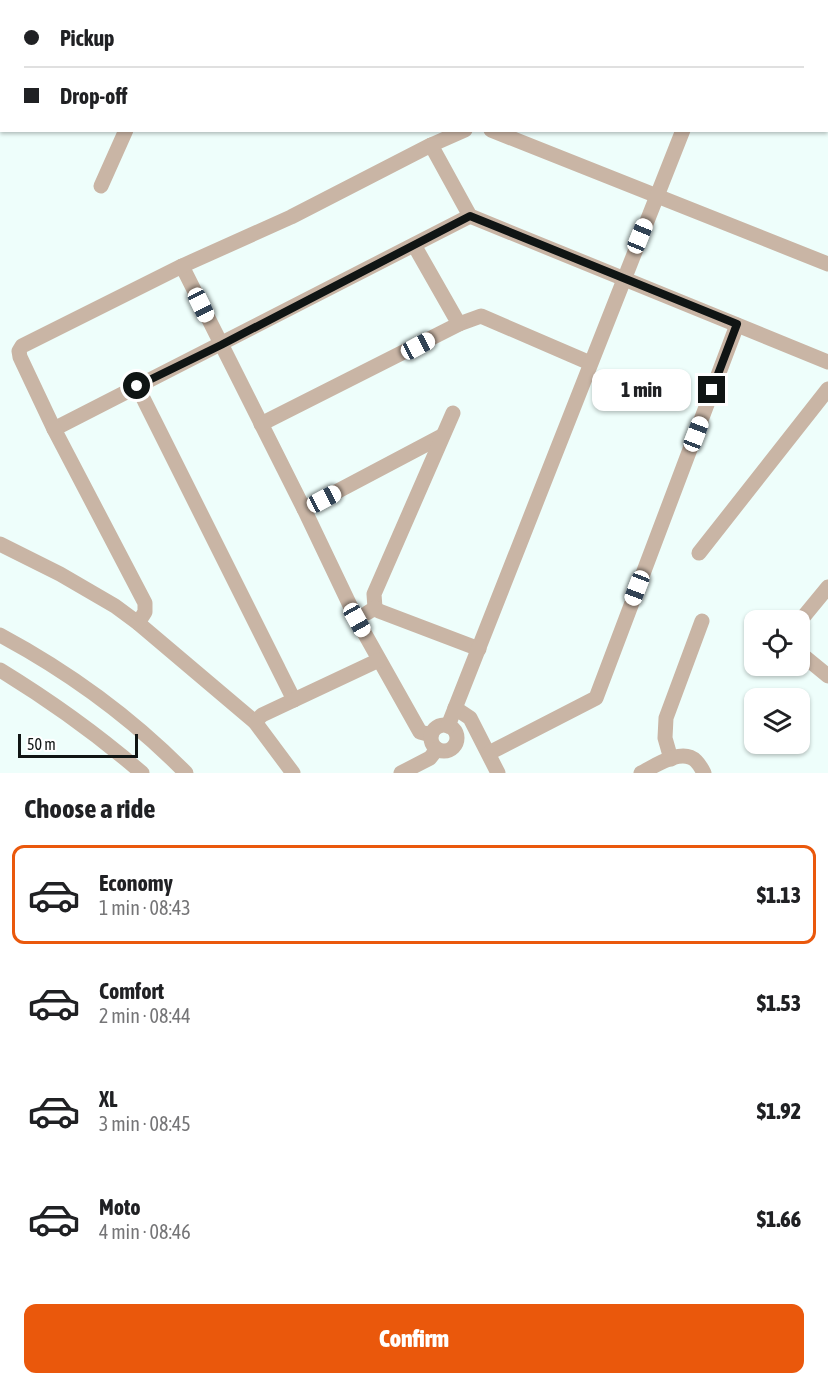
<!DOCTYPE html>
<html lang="en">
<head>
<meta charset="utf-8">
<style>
  body { margin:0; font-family:"Asap Condensed",sans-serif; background:#f6f6f6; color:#202124; height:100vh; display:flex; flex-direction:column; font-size:22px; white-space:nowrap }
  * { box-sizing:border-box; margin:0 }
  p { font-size:20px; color:#757577 }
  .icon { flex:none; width:33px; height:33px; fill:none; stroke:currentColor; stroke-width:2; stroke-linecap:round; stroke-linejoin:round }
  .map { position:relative; height:773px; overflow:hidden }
  .sheet { display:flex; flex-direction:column; background:#fff; flex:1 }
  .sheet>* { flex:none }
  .hud { position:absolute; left:0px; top:0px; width:828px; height:132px; box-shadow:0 2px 4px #0004; display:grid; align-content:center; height:132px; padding:0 24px; background:#fff }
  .controls { position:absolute; left:744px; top:610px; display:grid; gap:12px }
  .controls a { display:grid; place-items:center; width:66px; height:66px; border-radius:12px; background:#fff; box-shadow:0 2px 4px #0004; font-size:30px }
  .scale { position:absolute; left:18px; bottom:15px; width:120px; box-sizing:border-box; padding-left:6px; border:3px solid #101514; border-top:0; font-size:16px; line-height:21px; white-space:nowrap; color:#101514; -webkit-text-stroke:4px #fff; paint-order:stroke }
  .end { position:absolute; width:27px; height:27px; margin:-14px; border:8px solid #101514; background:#fff; box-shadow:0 0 0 3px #fff }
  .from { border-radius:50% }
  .bubble { position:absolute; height:42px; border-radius:12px; background:#fff; box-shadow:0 2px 4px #0004; font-size:20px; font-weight:800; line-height:42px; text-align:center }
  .car { position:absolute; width:18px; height:36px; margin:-18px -9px; border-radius:8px; box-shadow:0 0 4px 2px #0007; background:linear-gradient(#fff 24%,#345 0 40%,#fff 0 76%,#345 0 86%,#fff 0) }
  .hud b { display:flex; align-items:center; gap:21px; height:57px; font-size:22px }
  .hud b+b { border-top:2px solid #e0e0e0 }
  .hud i { width:15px; height:15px; background:#202124 }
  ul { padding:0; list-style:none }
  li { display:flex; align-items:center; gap:18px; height:99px; margin:0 12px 9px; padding:0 12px; border:3px solid transparent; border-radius:12px }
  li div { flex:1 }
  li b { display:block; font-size:22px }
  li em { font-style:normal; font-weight:800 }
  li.on { border-color:#ea580c }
  li>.icon { width:54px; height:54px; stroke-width:1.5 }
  h2 { padding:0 24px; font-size:27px; line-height:72px }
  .primary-button { display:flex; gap:12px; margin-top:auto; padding:12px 24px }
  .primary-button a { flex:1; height:69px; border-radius:12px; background:#ea580c; color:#fff; font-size:24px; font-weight:800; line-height:69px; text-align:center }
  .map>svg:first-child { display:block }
  .building { fill:#abf0e3; stroke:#bac9c6; stroke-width:1.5 }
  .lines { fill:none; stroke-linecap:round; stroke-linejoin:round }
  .minor { stroke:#c9b5a5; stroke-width:15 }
  .route { stroke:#101514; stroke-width:8 }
</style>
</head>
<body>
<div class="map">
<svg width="828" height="773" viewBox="0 0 828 773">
  <rect width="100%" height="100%" fill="#eefefb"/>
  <!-- building -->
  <path class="building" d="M491,0H549L491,2Z"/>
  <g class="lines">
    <!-- minor -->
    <g class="minor">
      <path d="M247,0L251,2"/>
      <path d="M457,0L460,2"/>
      <path d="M186,2L187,0"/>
      <path d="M339,2V0"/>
      <path d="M734,2L735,0"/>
      <path d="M491,130L828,264"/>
      <path d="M431,145L470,216L828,362"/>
      <path d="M101,186L126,130"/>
      <path d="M182,266L304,509L357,620L420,732L431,735"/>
      <path d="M459,324L481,316L590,363"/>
      <path d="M137,386L294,700"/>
      <path d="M261,424L459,324L414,245"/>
      <path d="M54,429L470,216"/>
      <path d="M304,509L442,436"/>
      <path d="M0,544L60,574L115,606L138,623L255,722L293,773"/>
      <path d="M699,553L828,389"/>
      <path d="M375,608L374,594L453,413"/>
      <path d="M367,613L375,608L379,611L479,649"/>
      <path d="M800,621L828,587"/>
      <path d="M138,623L145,612V603L54,429L20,357L19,351L22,346L182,266L291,217L431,145L465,130"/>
      <path d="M0,635C69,672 131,717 186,773"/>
      <path d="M800,653L828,676"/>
      <path d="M0,670C49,700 98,735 142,773"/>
      <path d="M455,708L470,718L498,773"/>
      <path d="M255,722L262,715L379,660"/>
      <circle cx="444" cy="738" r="13"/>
      <path d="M448,726L683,130"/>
      <path d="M489,753L596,698L737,325"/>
      <path d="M671,759L665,738L666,718L702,621"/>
      <path d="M401,773L430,758L437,749"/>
      <path d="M641,773C655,766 682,747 696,761C699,764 702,769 704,773"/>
    </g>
  </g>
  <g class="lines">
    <!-- route -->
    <path class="route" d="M137,386L221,345L470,216L737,324L712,390"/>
  </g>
</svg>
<div class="controls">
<a><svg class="icon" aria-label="locate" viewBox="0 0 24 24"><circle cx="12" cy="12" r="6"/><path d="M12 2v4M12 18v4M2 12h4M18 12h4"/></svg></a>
<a><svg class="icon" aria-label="layers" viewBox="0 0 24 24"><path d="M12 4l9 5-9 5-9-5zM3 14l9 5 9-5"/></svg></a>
</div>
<div class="scale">50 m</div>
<i class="end from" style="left:137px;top:386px"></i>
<i class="end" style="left:712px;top:390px"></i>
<div class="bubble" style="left:592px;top:369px;width:99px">1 min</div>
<i class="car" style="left:640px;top:236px;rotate:22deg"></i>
<i class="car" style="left:201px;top:305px;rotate:154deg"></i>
<i class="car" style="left:418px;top:346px;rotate:62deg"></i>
<i class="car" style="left:696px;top:434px;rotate:21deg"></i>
<i class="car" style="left:324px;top:499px;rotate:62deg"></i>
<i class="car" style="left:637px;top:588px;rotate:201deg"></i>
<i class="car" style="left:357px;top:620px;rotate:151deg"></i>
<div class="hud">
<b><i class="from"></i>Pickup</b>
<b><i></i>Drop-off</b>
</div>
</div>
<section class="sheet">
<h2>Choose a ride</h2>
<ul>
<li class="on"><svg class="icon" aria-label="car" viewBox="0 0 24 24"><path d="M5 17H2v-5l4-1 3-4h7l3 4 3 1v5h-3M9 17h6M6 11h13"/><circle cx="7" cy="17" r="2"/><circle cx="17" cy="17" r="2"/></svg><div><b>Economy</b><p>1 min · 08:43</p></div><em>$1.13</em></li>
<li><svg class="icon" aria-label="car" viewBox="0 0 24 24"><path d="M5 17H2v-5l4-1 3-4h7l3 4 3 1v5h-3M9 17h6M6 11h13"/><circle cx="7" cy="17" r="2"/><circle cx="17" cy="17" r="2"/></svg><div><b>Comfort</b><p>2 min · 08:44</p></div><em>$1.53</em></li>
<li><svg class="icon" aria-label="car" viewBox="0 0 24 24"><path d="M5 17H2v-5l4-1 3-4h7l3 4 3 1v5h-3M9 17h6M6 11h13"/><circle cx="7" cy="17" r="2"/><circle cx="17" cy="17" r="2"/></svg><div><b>XL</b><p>3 min · 08:45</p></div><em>$1.92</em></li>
<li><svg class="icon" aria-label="car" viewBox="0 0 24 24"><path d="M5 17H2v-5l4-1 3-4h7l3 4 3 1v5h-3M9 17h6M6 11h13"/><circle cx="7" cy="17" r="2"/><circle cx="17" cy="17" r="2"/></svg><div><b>Moto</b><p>4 min · 08:46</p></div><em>$1.66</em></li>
</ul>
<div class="primary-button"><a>Confirm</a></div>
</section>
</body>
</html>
